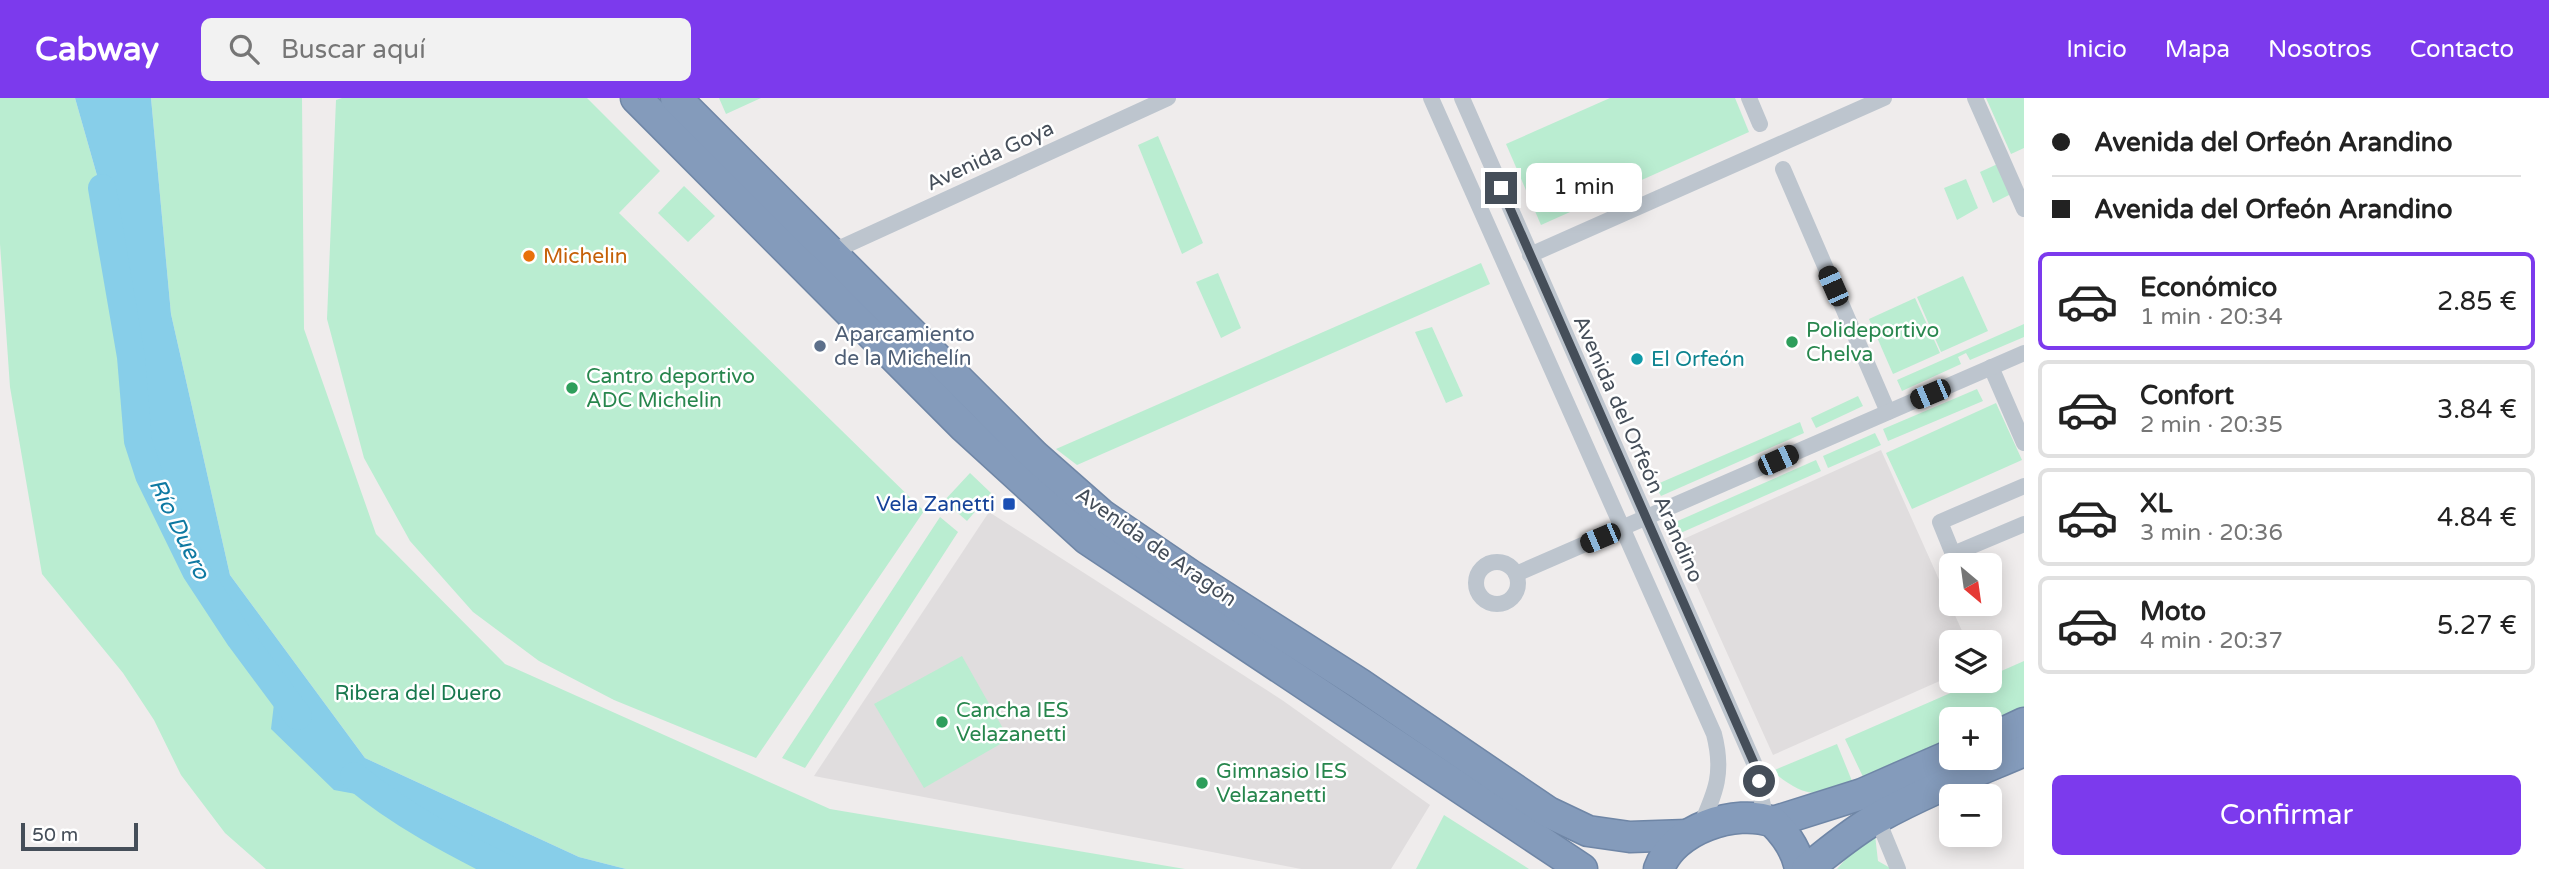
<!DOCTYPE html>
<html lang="es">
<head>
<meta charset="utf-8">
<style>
  body { margin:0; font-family:"Varela Round",sans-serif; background:#f2f2f2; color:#222; height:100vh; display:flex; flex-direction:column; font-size:26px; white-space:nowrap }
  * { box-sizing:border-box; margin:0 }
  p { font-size:23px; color:#767676 }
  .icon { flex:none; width:38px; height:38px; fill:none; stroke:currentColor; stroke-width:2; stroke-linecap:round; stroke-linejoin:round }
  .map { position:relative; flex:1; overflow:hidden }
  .sheet { display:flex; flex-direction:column; background:#fff; width:525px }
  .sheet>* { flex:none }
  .banner { display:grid; align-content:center; height:154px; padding:0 28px; background:#fff }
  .needle { width:46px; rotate:151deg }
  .controls { position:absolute; left:1939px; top:455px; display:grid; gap:14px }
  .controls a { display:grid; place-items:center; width:63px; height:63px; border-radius:10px; background:#fff; box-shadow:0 4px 18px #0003; font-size:35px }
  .scale { position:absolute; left:21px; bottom:18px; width:117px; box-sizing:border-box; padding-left:7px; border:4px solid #454e59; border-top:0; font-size:19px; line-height:24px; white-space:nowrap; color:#454e59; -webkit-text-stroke:5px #fff; paint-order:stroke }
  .end { position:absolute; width:32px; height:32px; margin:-16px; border:9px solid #454e59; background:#fff; box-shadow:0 0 0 4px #fff }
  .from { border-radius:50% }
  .bubble { position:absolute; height:49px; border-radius:10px; background:#fff; box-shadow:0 4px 18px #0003; font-size:23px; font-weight:600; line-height:49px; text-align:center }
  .car { position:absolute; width:21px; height:42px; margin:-21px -10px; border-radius:9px; box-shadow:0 0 5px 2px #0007; background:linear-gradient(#222 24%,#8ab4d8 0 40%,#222 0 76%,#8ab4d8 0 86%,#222 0) }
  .banner b { display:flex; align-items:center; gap:24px; height:66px; font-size:26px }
  .banner b+b { border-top:2px solid #e0e0e0 }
  .banner i { width:18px; height:18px; background:#222 }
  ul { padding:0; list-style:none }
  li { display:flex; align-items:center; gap:21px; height:98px; margin:0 14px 10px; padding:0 14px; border:4px solid #e0e0e0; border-radius:10px }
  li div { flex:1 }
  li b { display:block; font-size:26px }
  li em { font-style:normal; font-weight:600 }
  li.selected { border-color:#7c3aed }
  li>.icon { width:63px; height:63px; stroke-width:1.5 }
  .button { display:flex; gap:14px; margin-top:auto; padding:14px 28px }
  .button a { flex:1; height:80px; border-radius:10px; background:#7c3aed; color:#fff; font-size:28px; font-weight:600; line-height:80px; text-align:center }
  header { display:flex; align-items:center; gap:42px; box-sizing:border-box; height:98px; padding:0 35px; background:#7c3aed; color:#fff }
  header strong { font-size:33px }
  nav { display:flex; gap:38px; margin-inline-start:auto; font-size:24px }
  .search { width:490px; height:63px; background:#f2f2f2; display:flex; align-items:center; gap:18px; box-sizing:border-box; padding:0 24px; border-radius:10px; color:#767676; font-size:26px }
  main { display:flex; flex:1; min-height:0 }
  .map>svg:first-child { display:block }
  .education { fill:#e0ddde }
  .green { fill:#baedd1 }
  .water { fill:#87cee9 }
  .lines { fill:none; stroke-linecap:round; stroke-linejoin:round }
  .river { stroke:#87cee9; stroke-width:28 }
  .highway-casing { stroke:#6f86a6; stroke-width:33 }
  .street { stroke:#bdc5ce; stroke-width:16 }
  .highway { stroke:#849bbb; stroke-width:30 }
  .route { stroke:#454e59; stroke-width:9 }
  .food-dot { fill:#e8710a; stroke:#fff; stroke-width:2.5 }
  .leisure-dot { fill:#2e9e5b; stroke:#fff; stroke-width:2.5 }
  .service-dot { fill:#5c6f8a; stroke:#fff; stroke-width:2.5 }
  .culture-dot { fill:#0f9aa8; stroke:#fff; stroke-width:2.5 }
  .transit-dot { fill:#1a4fb4; stroke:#fff; stroke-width:2.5 }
  .labels { text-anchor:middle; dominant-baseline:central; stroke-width:5; stroke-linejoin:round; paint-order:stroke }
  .street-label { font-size:21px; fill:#454e59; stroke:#fff }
  .food-label { font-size:21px; fill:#c56008; stroke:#fff; text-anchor:start }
  .leisure-label { font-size:21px; fill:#27864d; stroke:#fff; text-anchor:start }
  .service-label { font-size:21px; fill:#4e5e75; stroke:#fff; text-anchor:start }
  .culture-label { font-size:21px; fill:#0d838f; stroke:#fff; text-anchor:start }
  .transit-label { font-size:21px; fill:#164399; stroke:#fff; text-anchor:end }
  .park-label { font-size:21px; fill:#18784e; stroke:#fff }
  .water-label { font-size:23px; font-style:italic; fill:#0e79a2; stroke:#fff }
</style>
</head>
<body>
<header>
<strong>Cabway</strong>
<div class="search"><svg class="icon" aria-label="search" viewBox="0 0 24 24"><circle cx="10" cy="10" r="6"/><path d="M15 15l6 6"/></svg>Buscar aquí</div>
<nav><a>Inicio</a><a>Mapa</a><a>Nosotros</a><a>Contacto</a></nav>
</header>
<main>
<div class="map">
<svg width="2024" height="771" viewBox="0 0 2024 771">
  <rect width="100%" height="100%" fill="#efecec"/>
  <!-- education -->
  <g class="education">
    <path d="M1881,352L1967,544H1951V578L1773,657L1677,444Z"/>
    <path d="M989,414L1282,602L1430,707L1391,771H1301L814,678Z"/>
  </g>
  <!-- green -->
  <g class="green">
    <path d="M0,0H75L102,95L131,259L138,343L149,377L196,473L240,540L276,589L377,697L416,724L485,760L500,771H266L225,735L181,677L154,622L123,575L42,476L10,289L0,146Z"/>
    <path d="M151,0H302L304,231L376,436L505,566L830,711L1185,771H626L579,759L365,660L230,477L171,216Z"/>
    <path d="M342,0H587L660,73L619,115L924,413L756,660L614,602L539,563L473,514L410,443L364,360L327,221L336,2Z"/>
    <path d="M719,0H761L726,16Z"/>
    <path d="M1610,0H1735L1749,34L1541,127L1506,46Z"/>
    <path d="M1986,0H2024V50L2011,56Z"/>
    <path d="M1158,38L1203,145L1182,156L1138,47Z"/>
    <path d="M2002,64L2015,94L1993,105L1980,74Z"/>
    <path d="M1966,81L1978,110L1957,122L1944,90Z"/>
    <path d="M684,88L715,118L688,144L658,115Z"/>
    <path d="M1481,165L1490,186L1077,367L1056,351Z"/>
    <path d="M1218,175L1241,230L1221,240L1196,184Z"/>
    <path d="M1963,178L1988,233L1941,254L1917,199Z"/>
    <path d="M1915,200L1940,255L1893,276L1869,221Z"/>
    <path d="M2024,226V239L1970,262L1966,255L1958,259L1961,266L1902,293L1897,282Z"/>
    <path d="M1432,229L1463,298L1446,305L1415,234Z"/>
    <path d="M1977,291L1983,303L1888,343L1883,331Z"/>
    <path d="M1858,298L1863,308L1816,330L1811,320Z"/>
    <path d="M1996,305L2022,362L1912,411L1886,355Z"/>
    <path d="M1800,324L1804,335L1661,398L1655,387Z"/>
    <path d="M1875,335L1881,347L1828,370L1823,358Z"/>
    <path d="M1816,362L1821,373L1676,437L1671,426Z"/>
    <path d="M970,375L991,395L967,423L944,403Z"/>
    <path d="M940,419L958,434L805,670L782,660Z"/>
    <path d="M962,558L1009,641L924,690L874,606Z"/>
    <path d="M2024,563V613L1990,628V621H1951V645L1865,683L1845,641L1978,583H1990V578Z"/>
    <path d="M1837,646L1852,683C1817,703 1801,697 1772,673Z"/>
    <path d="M1444,717L1529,771H1416Z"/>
    <path d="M1875,737L1878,763L1892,771H1837L1859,746Z"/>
  </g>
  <!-- water -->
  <path class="water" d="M75,0H151L171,216L230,477L365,660L579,759L626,771H500L485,760L416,724L383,701L334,692L271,631L276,589L196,473L149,377L138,343L131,259L102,95Z"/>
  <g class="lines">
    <!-- river -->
    <g class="river">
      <path d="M102,90L131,259L138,343L149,377L196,473L240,540L298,618"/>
      <path d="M354,678C401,717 453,744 507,771"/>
    </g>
    <defs>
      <g id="highway">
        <path d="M636,0L964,329L1087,441L1582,771"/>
        <path d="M676,0L1035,358L1102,417L1190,477L1360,586L1548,714L1588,733L1630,739L1687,737"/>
        <path d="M1990,641L2024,625"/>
        <path d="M1773,724L1862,696L1951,657"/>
        <path d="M1659,771C1673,731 1736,710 1773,724C1786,737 1797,753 1800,771"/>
        <path d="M1807,771C1830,753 1852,734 1877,720C1924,694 1975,674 2024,653"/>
      </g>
    </defs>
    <!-- highway casing -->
    <use href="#highway" class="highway-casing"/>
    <!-- street -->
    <g class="street">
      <path d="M1431,0L1714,636C1724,675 1716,693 1700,729"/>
      <path d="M1462,0L1754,665L1766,722"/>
      <path d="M1749,0L1760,26"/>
      <path d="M1975,0L2024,111"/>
      <path d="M1783,71L1888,314"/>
      <path d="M827,153L829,155L1168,0"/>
      <path d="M1530,157L1884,0"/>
      <path d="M1991,269L2024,345"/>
      <path d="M2024,388L1940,424L1953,456L2024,426"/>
      <circle cx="1497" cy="485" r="21"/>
      <path d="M1516,476L2024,255"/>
      <path d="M1882,732L1898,771"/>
    </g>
    <!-- highway -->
    <use href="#highway" class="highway"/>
  </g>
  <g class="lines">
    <!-- route -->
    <path class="route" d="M1501,90L1754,665L1759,683"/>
  </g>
  <!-- markers -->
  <circle class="food-dot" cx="529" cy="158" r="7"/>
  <g class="leisure-dot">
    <circle cx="1792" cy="244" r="7"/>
    <circle cx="572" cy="290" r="7"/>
    <circle cx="942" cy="624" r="7"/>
    <circle cx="1202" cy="685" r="7"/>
  </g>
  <circle class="service-dot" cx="820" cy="248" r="7"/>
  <circle class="culture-dot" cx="1637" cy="261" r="7"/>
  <rect class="transit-dot" x="1002" y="399" width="14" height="14" rx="3.5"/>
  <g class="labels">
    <!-- street labels -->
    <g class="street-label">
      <text transform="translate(990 58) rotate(-25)">Avenida Goya</text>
      <text transform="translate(1638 351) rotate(66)">Avenida del Orfeón Arandino</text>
      <text transform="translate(1156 449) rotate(35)">Avenida de Aragón</text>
    </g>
    <!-- food labels -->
    <g class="food-label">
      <text x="543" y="158">Michelin</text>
    </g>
    <!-- leisure labels -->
    <g class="leisure-label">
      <text x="1806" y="232">Polideportivo<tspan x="1806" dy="24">Chelva</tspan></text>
      <text x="586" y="278">Cantro deportivo<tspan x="586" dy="24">ADC Michelin</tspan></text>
      <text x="956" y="612">Cancha IES<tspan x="956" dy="24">Velazanetti</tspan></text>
      <text x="1216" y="673">Gimnasio IES<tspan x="1216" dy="24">Velazanetti</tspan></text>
    </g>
    <!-- service labels -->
    <g class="service-label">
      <text x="834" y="236">Aparcamiento<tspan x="834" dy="24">de la Michelín</tspan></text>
    </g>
    <!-- culture labels -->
    <g class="culture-label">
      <text x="1651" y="261">El Orfeón</text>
    </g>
    <!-- transit labels -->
    <g class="transit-label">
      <text x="995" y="406">Vela Zanetti</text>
    </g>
    <!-- park labels -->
    <g class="park-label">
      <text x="418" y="595">Ribera del Duero</text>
    </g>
    <!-- water labels -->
    <g class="water-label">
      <text transform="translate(179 431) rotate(64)">Río Duero</text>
    </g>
  </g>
</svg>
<div class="controls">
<a><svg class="needle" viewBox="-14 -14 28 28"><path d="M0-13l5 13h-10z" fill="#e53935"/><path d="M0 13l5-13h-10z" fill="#767676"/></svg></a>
<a><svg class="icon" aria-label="layers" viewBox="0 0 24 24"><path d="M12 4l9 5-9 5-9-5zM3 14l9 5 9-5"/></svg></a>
<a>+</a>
<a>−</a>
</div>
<div class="scale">50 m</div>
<i class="end from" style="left:1759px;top:683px"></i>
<i class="end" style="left:1501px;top:90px"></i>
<div class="bubble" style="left:1526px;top:65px;width:116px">1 min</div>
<i class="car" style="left:1833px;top:188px;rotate:336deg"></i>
<i class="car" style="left:1930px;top:296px;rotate:247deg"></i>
<i class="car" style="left:1778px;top:362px;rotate:66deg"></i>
<i class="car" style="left:1600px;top:440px;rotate:247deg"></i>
</div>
<section class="sheet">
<div class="banner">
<b><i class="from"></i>Avenida del Orfeón Arandino</b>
<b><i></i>Avenida del Orfeón Arandino</b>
</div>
<ul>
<li class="selected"><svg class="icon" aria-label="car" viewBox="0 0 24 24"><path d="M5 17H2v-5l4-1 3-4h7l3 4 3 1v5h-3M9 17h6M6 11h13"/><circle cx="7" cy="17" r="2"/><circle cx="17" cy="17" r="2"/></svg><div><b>Económico</b><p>1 min · 20:34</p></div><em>2.85 €</em></li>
<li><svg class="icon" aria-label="car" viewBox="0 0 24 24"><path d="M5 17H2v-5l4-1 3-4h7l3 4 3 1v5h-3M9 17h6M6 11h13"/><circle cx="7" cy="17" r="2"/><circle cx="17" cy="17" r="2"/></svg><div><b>Confort</b><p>2 min · 20:35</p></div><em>3.84 €</em></li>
<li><svg class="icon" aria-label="car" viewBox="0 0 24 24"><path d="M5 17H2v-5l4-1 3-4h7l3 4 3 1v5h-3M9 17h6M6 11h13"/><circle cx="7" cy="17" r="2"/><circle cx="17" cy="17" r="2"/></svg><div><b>XL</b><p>3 min · 20:36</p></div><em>4.84 €</em></li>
<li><svg class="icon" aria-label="car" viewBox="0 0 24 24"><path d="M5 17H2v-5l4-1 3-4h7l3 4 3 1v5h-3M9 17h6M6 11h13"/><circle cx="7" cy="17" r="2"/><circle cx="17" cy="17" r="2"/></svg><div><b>Moto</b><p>4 min · 20:37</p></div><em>5.27 €</em></li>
</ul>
<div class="button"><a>Confirmar</a></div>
</section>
</main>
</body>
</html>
